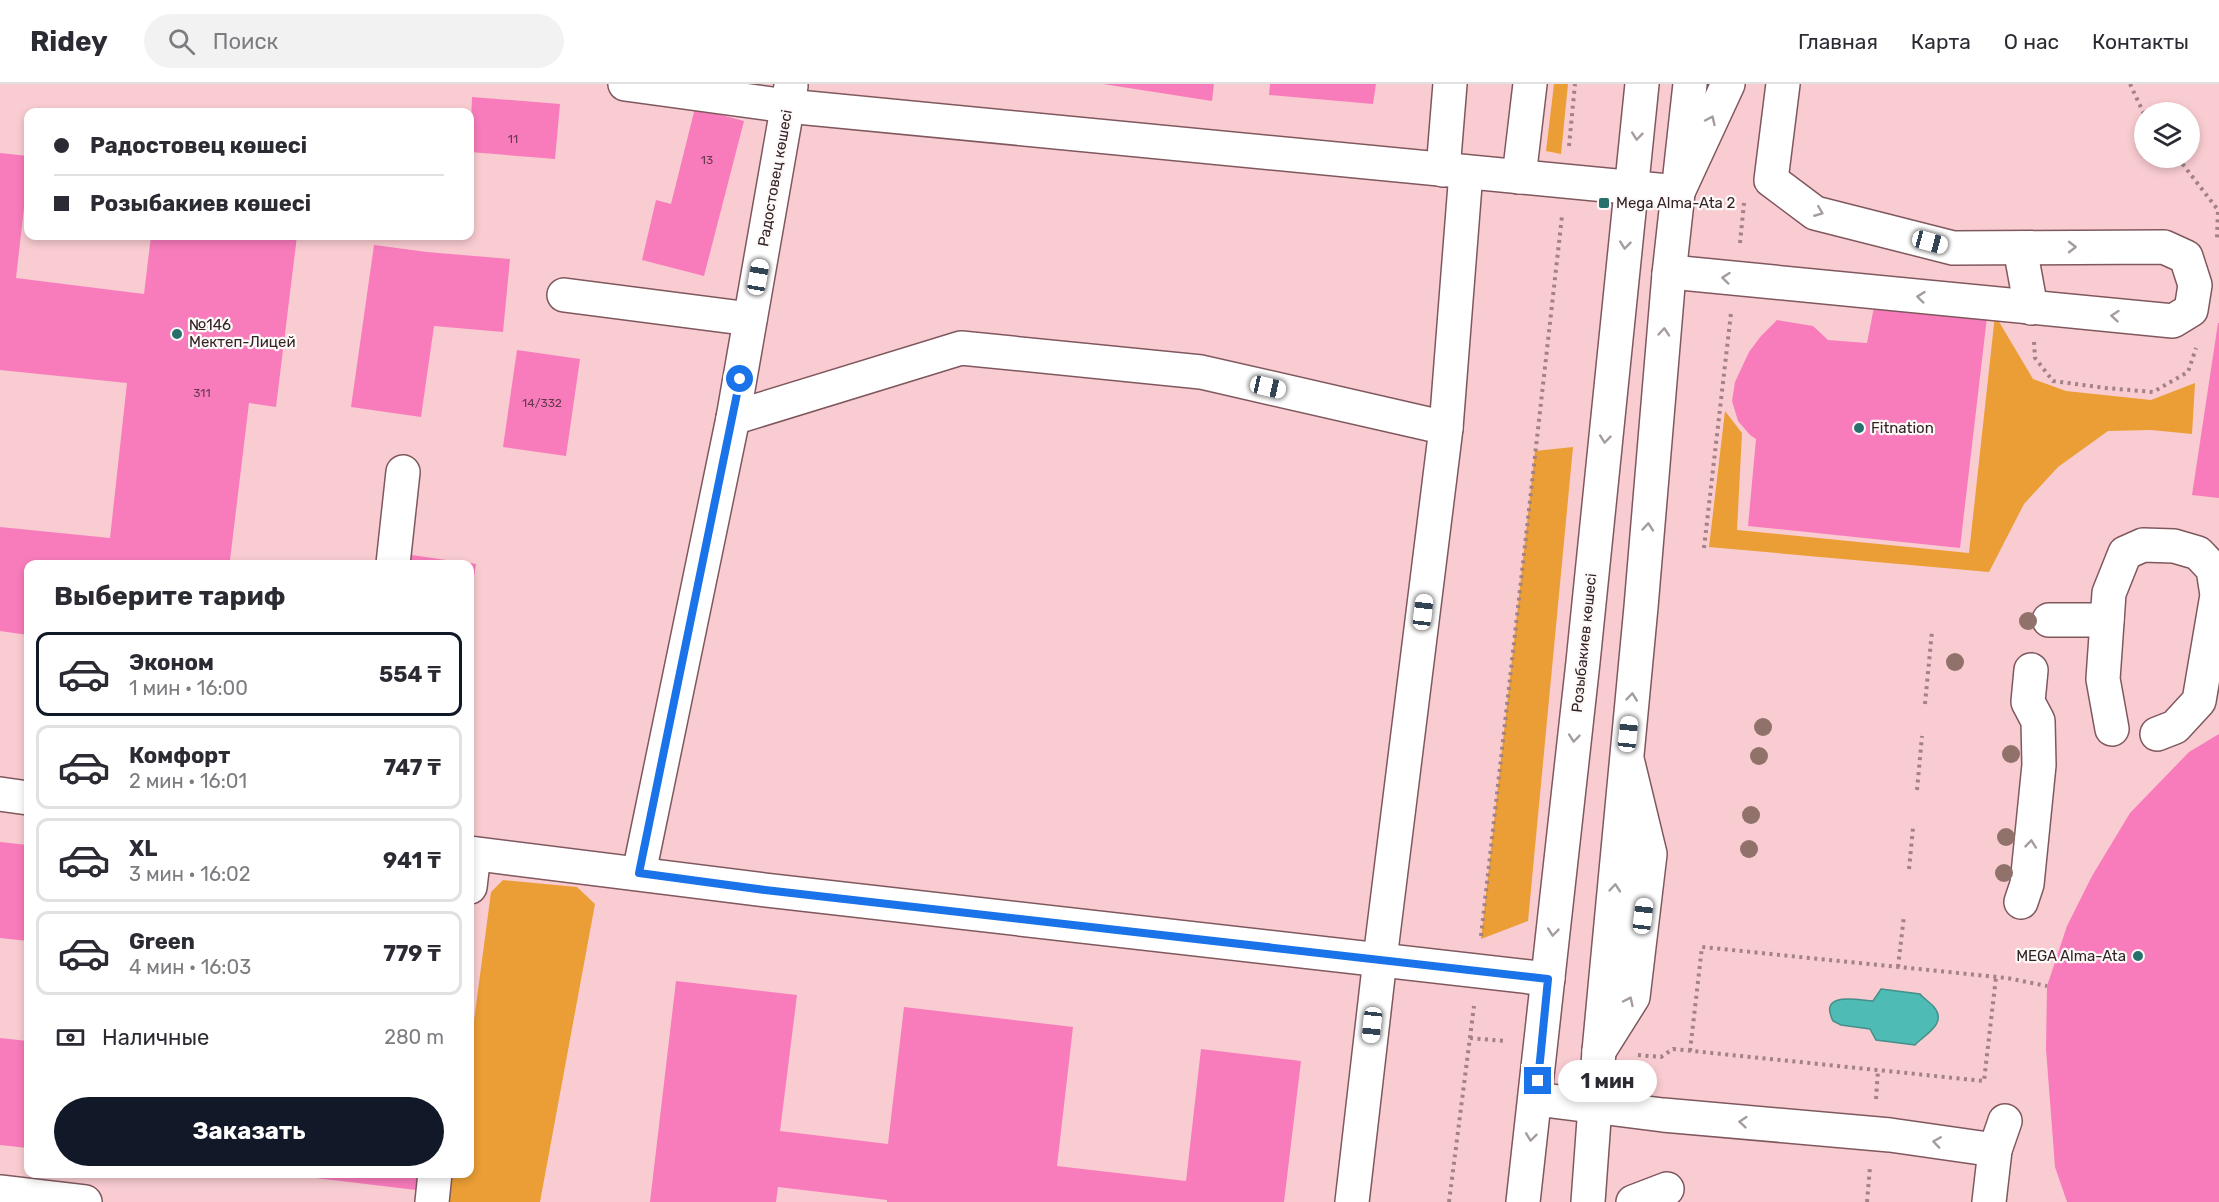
<!DOCTYPE html>
<html lang="ru">
<head>
<meta charset="utf-8">
<style>
  body { margin:0; font-family:Rubik,sans-serif; background:#f2f2f3; color:#2b2b33; height:100vh; display:flex; flex-direction:column; font-size:22px; white-space:nowrap }
  * { box-sizing:border-box; margin:0 }
  p { font-size:20px; color:#7c7c81 }
  .icon { flex:none; width:33px; height:33px; fill:none; stroke:currentColor; stroke-width:2; stroke-linecap:round; stroke-linejoin:round }
  .map { position:relative; flex:1; overflow:hidden }
  .sheet { position:absolute; left:24px; top:476px; width:450px; height:618px; display:flex; flex-direction:column; background:#fff; border-radius:12px; box-shadow:0 3px 9px #0003 }
  .sheet>* { flex:none }
  .top-card { position:absolute; left:24px; top:24px; width:450px; height:132px; border-radius:12px; box-shadow:0 3px 9px #0003; display:grid; align-content:center; height:132px; padding:0 30px; background:#fff }
  .controls { position:absolute; left:2134px; top:18px; display:grid; gap:12px }
  .controls a { display:grid; place-items:center; width:66px; height:66px; border-radius:50%; background:#fff; box-shadow:0 3px 9px #0003; font-size:30px }
  .end { position:absolute; width:27px; height:27px; margin:-14px; border:8px solid #1a73e8; background:#fff; box-shadow:0 0 0 3px #fff }
  .from { border-radius:50% }
  .bubble { position:absolute; height:42px; border-radius:21px; background:#fff; box-shadow:0 3px 9px #0003; font-size:20px; font-weight:700; line-height:42px; text-align:center }
  .car { position:absolute; width:18px; height:36px; margin:-18px -9px; border-radius:8px; box-shadow:0 0 4px 2px #0007; background:linear-gradient(#fff 24%,#345 0 40%,#fff 0 76%,#345 0 86%,#fff 0) }
  .top-card b { display:flex; align-items:center; gap:21px; height:57px; font-size:22px }
  .top-card b+b { border-top:2px solid #e1e1e2 }
  .top-card i { width:15px; height:15px; background:#2b2b33 }
  ul { padding:0; list-style:none }
  li { display:flex; align-items:center; gap:18px; height:84px; margin:0 12px 9px; padding:0 18px; border:3px solid #e1e1e2; border-radius:12px }
  li div { flex:1 }
  li b { display:block; font-size:22px }
  li em { font-style:normal; font-weight:700 }
  li.on { border-color:#111827 }
  li>.icon { width:54px; height:54px; stroke-width:1.5 }
  h2 { padding:0 30px; font-size:27px; line-height:72px }
  .pay { display:flex; align-items:center; gap:15px; height:66px; padding:0 30px; font-size:22px }
  .pay p { margin-inline-start:auto }
  .cta { display:flex; gap:12px; margin-top:auto; padding:12px 30px }
  .cta a { flex:1; height:69px; border-radius:36px; background:#111827; color:#fff; font-size:24px; font-weight:700; line-height:69px; text-align:center }
  header { display:flex; align-items:center; gap:36px; box-sizing:border-box; height:84px; padding:0 30px; background:#fff; border-bottom:2px solid #e1e1e2 }
  header strong { font-size:28px }
  nav { display:flex; gap:33px; margin-inline-start:auto; font-size:21px }
  .search { width:420px; height:54px; background:#f2f2f3; display:flex; align-items:center; gap:15px; box-sizing:border-box; padding:0 21px; border-radius:33px; color:#7c7c81; font-size:22px }
  .map>svg:first-child { display:block }
  .green { fill:#eb9e35 }
  .water { fill:#4ebcb5; stroke:#468e8a; stroke-width:1.5 }
  .building { fill:#f87cbc }
  .lines { fill:none; stroke-linecap:round; stroke-linejoin:round }
  .minor-casing { stroke:#7f585e; stroke-width:36 }
  .major-casing { stroke:#7f585e; stroke-width:36 }
  .path { stroke:#a28285; stroke-width:4; stroke-dasharray:3 4.5; stroke-linecap:butt }
  .minor { stroke:#fff; stroke-width:33 }
  .major { stroke:#fff; stroke-width:33 }
  .tree { fill:#90726a }
  .oneway { stroke:#a49c9d }
  .route { stroke:#1a73e8; stroke-width:8 }
  .poi-dot { fill:#27716c; stroke:#fdf9f9; stroke-width:2 }
  .labels { text-anchor:middle; dominant-baseline:central; stroke-width:4.5; stroke-linejoin:round; paint-order:stroke }
  .number-label { font-size:12px; fill:#65394b }
  .street-label { font-size:15px; fill:#342325; stroke:#fdf9f9 }
  .poi-label { font-size:15px; fill:#342325; stroke:#fdf9f9; text-anchor:start }
</style>
</head>
<body>
<header>
<strong>Ridey</strong>
<div class="search"><svg class="icon" aria-label="search" viewBox="0 0 24 24"><circle cx="10" cy="10" r="6"/><path d="M15 15l6 6"/></svg>Поиск</div>
<nav><a>Главная</a><a>Карта</a><a>О нас</a><a>Контакты</a></nav>
</header>
<div class="map">
<svg width="2219" height="1118" viewBox="0 0 2219 1118">
  <rect width="100%" height="100%" fill="#f9ccd1"/>
  <!-- green -->
  <g class="green">
    <path d="M1554,0H1568L1561,70L1546,67Z"/>
    <path d="M1995,231L2033,295L2066,307L2151,316L2195,299L2192,350L2151,346L2108,347L2058,383L2024,420L1989,488L1709,463L1725,327L1742,349L1737,446L1969,469Z"/>
    <path d="M1573,363L1528,837L1481,855L1535,367Z"/>
    <path d="M503,796L577,803L595,820L540,1118H449L453,1089H470V967L491,808Z"/>
  </g>
  <!-- water -->
  <path class="water" d="M1881,905L1920,910C1924,915 1930,918 1934,923C1948,940 1924,951 1915,961L1876,956L1870,945L1841,941L1833,937C1818,907 1857,916 1873,917Z"/>
  <!-- building -->
  <g class="building">
    <path d="M1103,0H1214L1212,17Z"/>
    <path d="M1270,0H1376L1373,20L1269,11Z"/>
    <path d="M472,13L560,20L555,75L470,68Z"/>
    <path d="M695,24L744,37L704,192L642,176L656,116L671,120Z"/>
    <path d="M0,69L28,72V89L16,194L144,210L151,152H297L276,323L249,319L230,476L254,480H28V551L0,547V443L110,454L127,299L0,286Z"/>
    <path d="M374,161L427,168L510,175L503,248L434,242L421,333L351,323Z"/>
    <path d="M1874,223L1987,233L1960,464L1748,442L1756,355L1750,351L1738,337L1732,317L1735,298L1749,268L1761,252L1777,236L1813,242L1828,256L1867,259Z"/>
    <path d="M2218,239H2219V414L2192,411Z"/>
    <path d="M517,266L580,275L566,372L503,363Z"/>
    <path d="M405,470L467,479V480H404Z"/>
    <path d="M470,479L476,480L471,512H470Z"/>
    <path d="M2219,650V1118H2067L2055,1083L2046,965L2047,902L2067,842L2092,792L2130,729L2189,668Z"/>
    <path d="M0,758L28,761V857L0,854Z"/>
    <path d="M676,897L797,911L780,1047L888,1060L904,923L1073,943L1057,1082L1186,1097L1201,965L1301,977L1284,1118H887V1116L778,1103L776,1118H650Z"/>
    <path d="M0,954L28,957V1064L0,1061Z"/>
    <path d="M274,1089H418L416,1106Z"/>
  </g>
  <g class="lines">
    <defs>
      <g id="minor">
        <path d="M625,0L787,22L1678,108L1728,0"/>
        <path d="M1443,86L1450,0"/>
        <path d="M1519,93L1530,0"/>
        <path d="M2020,164L2031,224"/>
        <path d="M1669,190L1681,189L2173,237L2191,226L2195,201L2186,173L2164,163L1953,164L1815,129L1771,96L1783,0"/>
        <path d="M564,211L750,235"/>
        <path d="M733,334L961,264L1201,288L1446,344"/>
        <path d="M393,480L403,388"/>
        <path d="M2049,536H2107"/>
        <path d="M2112,645L2103,595L2109,509L2125,469L2143,461L2174,462L2198,469L2213,485L2217,511L2199,617L2175,643L2157,650"/>
        <path d="M0,710L28,714"/>
        <path d="M470,769L765,806L1548,895"/>
        <path d="M639,789L733,334L791,2"/>
        <path d="M470,803L474,770"/>
        <path d="M2021,818L2027,800L2039,681L2038,637L2028,618L2031,586"/>
        <path d="M1599,967L1633,913L1650,770L1628,679"/>
        <path d="M1536,1015L1663,1031L1890,1051L1995,1066"/>
        <path d="M0,1108L85,1118"/>
        <path d="M432,1118L435,1089"/>
        <path d="M1352,1118L1380,875L1446,344L1466,88"/>
        <path d="M1633,1118L1667,1105"/>
        <path d="M1989,1118L1995,1066L2005,1037"/>
      </g>
      <g id="major">
        <path d="M1523,1118L1583,578L1642,0"/>
        <path d="M1588,1118L1599,967L1641,523L1669,190L1690,0"/>
      </g>
    </defs>
    <!-- minor casing -->
    <use href="#minor" class="minor-casing"/>
    <!-- major casing -->
    <use href="#major" class="major-casing"/>
    <!-- path -->
    <g class="path">
      <path d="M2130,0L2145,32"/>
      <path d="M1569,62L1575,0"/>
      <path d="M2178,74L2218,126L2217,154"/>
      <path d="M1740,159L1744,119"/>
      <path d="M2034,258L2035,274L2053,297L2106,304L2153,308L2188,288L2196,264"/>
      <path d="M1704,464L1731,229"/>
      <path d="M1925,620L1932,547"/>
      <path d="M1917,706L1922,652"/>
      <path d="M1909,785L1913,744"/>
      <path d="M1481,852L1562,132"/>
      <path d="M1898,883L1904,832"/>
      <path d="M1470,954L1505,957"/>
      <path d="M1690,967L1702,863L2007,894L2047,902"/>
      <path d="M1638,971L1661,973L1673,965L1984,997L1996,893"/>
      <path d="M1876,1015L1878,986"/>
      <path d="M1449,1118L1474,922"/>
      <path d="M1867,1118L1870,1083"/>
    </g>
    <!-- minor -->
    <use href="#minor" class="minor"/>
    <!-- major -->
    <use href="#major" class="major"/>
  </g>
  <!-- trees -->
  <g class="tree">
    <circle cx="2028" cy="537" r="9"/>
    <circle cx="1955" cy="578" r="9"/>
    <circle cx="1763" cy="643" r="9"/>
    <circle cx="2011" cy="670" r="9"/>
    <circle cx="1759" cy="672" r="9"/>
    <circle cx="1751" cy="731" r="9"/>
    <circle cx="2006" cy="753" r="9"/>
    <circle cx="1749" cy="765" r="9"/>
    <circle cx="2004" cy="789" r="9"/>
  </g>
  <!-- one-way arrows -->
  <defs><path id="oneway-chevron" d="M-2-3.5L2.5 0L-2 3.5" fill="none" stroke-width="1.6" stroke-linecap="round" stroke-linejoin="round" transform="scale(1.5)"/></defs>
  <g class="oneway">
    <use href="#oneway-chevron" transform="translate(1711 36) rotate(-65)"/>
    <use href="#oneway-chevron" transform="translate(1637 52) rotate(96)"/>
    <use href="#oneway-chevron" transform="translate(1819 128) rotate(22)"/>
    <use href="#oneway-chevron" transform="translate(1625 161) rotate(96)"/>
    <use href="#oneway-chevron" transform="translate(2072 163)"/>
    <use href="#oneway-chevron" transform="translate(1726 194) rotate(-174)"/>
    <use href="#oneway-chevron" transform="translate(1921 213) rotate(-174)"/>
    <use href="#oneway-chevron" transform="translate(2115 232) rotate(-175)"/>
    <use href="#oneway-chevron" transform="translate(1664 248) rotate(-85)"/>
    <use href="#oneway-chevron" transform="translate(1605 355) rotate(96)"/>
    <use href="#oneway-chevron" transform="translate(1648 443) rotate(-85)"/>
    <use href="#oneway-chevron" transform="translate(1632 613) rotate(-84)"/>
    <use href="#oneway-chevron" transform="translate(1574 654) rotate(96)"/>
    <use href="#oneway-chevron" transform="translate(2031 760) rotate(-84)"/>
    <use href="#oneway-chevron" transform="translate(1615 804) rotate(-85)"/>
    <use href="#oneway-chevron" transform="translate(1553 848) rotate(96)"/>
    <use href="#oneway-chevron" transform="translate(1629 917) rotate(-65)"/>
    <use href="#oneway-chevron" transform="translate(1743 1038) rotate(-175)"/>
    <use href="#oneway-chevron" transform="translate(1531 1053) rotate(97)"/>
    <use href="#oneway-chevron" transform="translate(1937 1058) rotate(-172)"/>
  </g>
  <g class="lines">
    <!-- route -->
    <path class="route" d="M740,295L639,789L765,806L1548,895L1538,997"/>
  </g>
  <!-- markers -->
  <g class="poi-dot">
    <rect x="1598" y="113" width="12" height="12" rx="3"/>
    <circle cx="177" cy="250" r="6"/>
    <circle cx="1859" cy="344" r="6"/>
    <circle cx="2138" cy="872" r="6"/>
  </g>
  <g class="labels">
    <!-- number labels -->
    <g class="number-label">
      <text x="513" y="55">11</text>
      <text x="707" y="76">13</text>
      <text x="202" y="309">311</text>
      <text x="542" y="319">14/332</text>
    </g>
    <!-- street labels -->
    <g class="street-label">
      <text transform="translate(775 94) rotate(-80)">Радостовец көшесі</text>
      <text transform="translate(1584 559) rotate(-84)">Розыбакиев көшесі</text>
    </g>
    <!-- poi labels -->
    <g class="poi-label">
      <text x="1616" y="119">Mega Alma-Ata 2</text>
      <text x="189" y="241">№146<tspan x="189" dy="17">Мектеп-Лицей</tspan></text>
      <text x="1871" y="344">Fitnation</text>
      <text x="2126" y="872" text-anchor="end">MEGA Alma-Ata</text>
    </g>
  </g>
</svg>
<div class="controls">
<a><svg class="icon" aria-label="layers" viewBox="0 0 24 24"><path d="M12 4l9 5-9 5-9-5zM3 14l9 5 9-5"/></svg></a>
</div>
<i class="end from" style="left:740px;top:295px"></i>
<i class="end" style="left:1538px;top:997px"></i>
<div class="bubble" style="left:1558px;top:976px;width:99px">1 мин</div>
<i class="car" style="left:1930px;top:158px;rotate:105deg"></i>
<i class="car" style="left:758px;top:193px;rotate:10deg"></i>
<i class="car" style="left:1268px;top:303px;rotate:103deg"></i>
<i class="car" style="left:1423px;top:528px;rotate:7deg"></i>
<i class="car" style="left:1628px;top:650px;rotate:6deg"></i>
<i class="car" style="left:1643px;top:832px;rotate:7deg"></i>
<i class="car" style="left:1372px;top:941px;rotate:186deg"></i>
<div class="top-card">
<b><i class="from"></i>Радостовец көшесі</b>
<b><i></i>Розыбакиев көшесі</b>
</div>
<section class="sheet">
<h2>Выберите тариф</h2>
<ul>
<li class="on"><svg class="icon" aria-label="car" viewBox="0 0 24 24"><path d="M5 17H2v-5l4-1 3-4h7l3 4 3 1v5h-3M9 17h6M6 11h13"/><circle cx="7" cy="17" r="2"/><circle cx="17" cy="17" r="2"/></svg><div><b>Эконом</b><p>1 мин · 16:00</p></div><em>554 ₸</em></li>
<li><svg class="icon" aria-label="car" viewBox="0 0 24 24"><path d="M5 17H2v-5l4-1 3-4h7l3 4 3 1v5h-3M9 17h6M6 11h13"/><circle cx="7" cy="17" r="2"/><circle cx="17" cy="17" r="2"/></svg><div><b>Комфорт</b><p>2 мин · 16:01</p></div><em>747 ₸</em></li>
<li><svg class="icon" aria-label="car" viewBox="0 0 24 24"><path d="M5 17H2v-5l4-1 3-4h7l3 4 3 1v5h-3M9 17h6M6 11h13"/><circle cx="7" cy="17" r="2"/><circle cx="17" cy="17" r="2"/></svg><div><b>XL</b><p>3 мин · 16:02</p></div><em>941 ₸</em></li>
<li><svg class="icon" aria-label="car" viewBox="0 0 24 24"><path d="M5 17H2v-5l4-1 3-4h7l3 4 3 1v5h-3M9 17h6M6 11h13"/><circle cx="7" cy="17" r="2"/><circle cx="17" cy="17" r="2"/></svg><div><b>Green</b><p>4 мин · 16:03</p></div><em>779 ₸</em></li>
</ul>
<div class="pay"><svg class="icon" aria-label="cash" viewBox="0 0 24 24"><path d="M3 7h18v10H3z"/><circle cx="12" cy="12" r="2"/></svg>Наличные<p>280 m</p></div>
<div class="cta"><a>Заказать</a></div>
</section>
</div>
</body>
</html>
